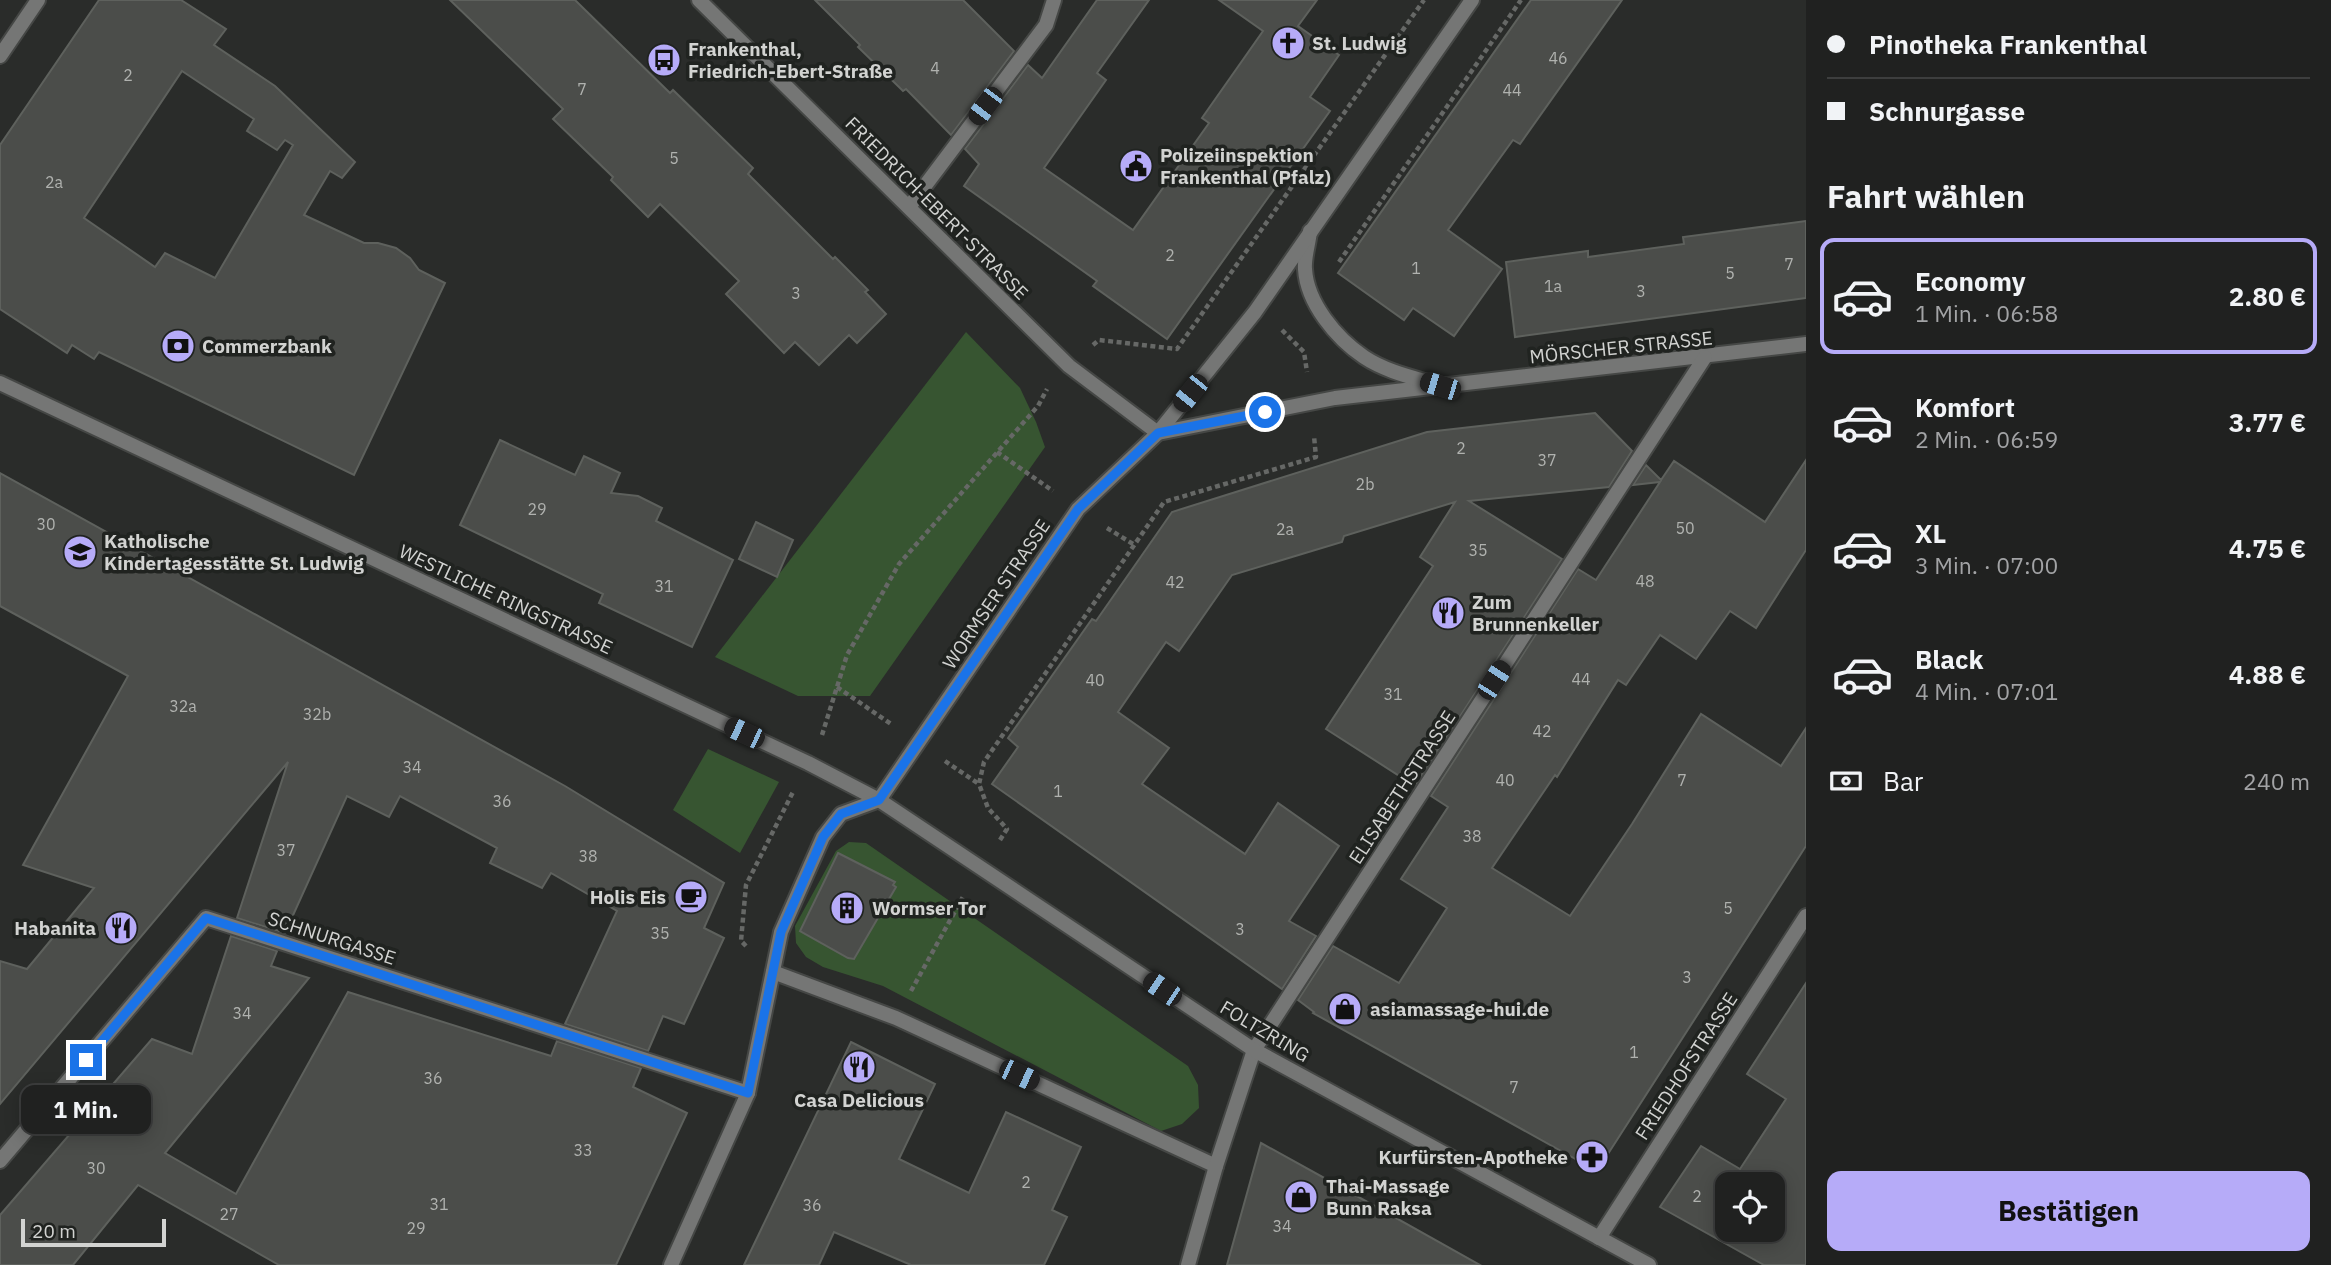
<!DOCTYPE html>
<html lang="de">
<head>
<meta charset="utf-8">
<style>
  body { margin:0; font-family:"IBM Plex Sans",sans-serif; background:#282929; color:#f1f3f6; height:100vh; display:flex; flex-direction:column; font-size:26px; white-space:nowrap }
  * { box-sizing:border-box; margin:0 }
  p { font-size:23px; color:#a2a3a5 }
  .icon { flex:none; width:38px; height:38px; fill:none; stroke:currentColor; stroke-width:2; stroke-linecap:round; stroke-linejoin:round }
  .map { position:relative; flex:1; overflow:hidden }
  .drawer { display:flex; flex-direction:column; background:#202120; width:525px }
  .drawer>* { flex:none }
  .banner { display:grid; align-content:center; height:154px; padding:0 21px; background:#202120 }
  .buttons { position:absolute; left:1715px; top:1172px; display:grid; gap:14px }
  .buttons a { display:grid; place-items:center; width:70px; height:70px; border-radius:14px; background:#202120; box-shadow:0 4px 18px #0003,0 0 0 2px #3d3e3e; font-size:35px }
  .scale { position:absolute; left:21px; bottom:18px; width:145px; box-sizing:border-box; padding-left:7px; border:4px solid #d2d3d1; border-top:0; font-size:19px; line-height:24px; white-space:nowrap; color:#d2d3d1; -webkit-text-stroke:5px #202320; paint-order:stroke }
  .end { position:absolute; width:32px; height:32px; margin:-16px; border:9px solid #1a73e8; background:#fff; box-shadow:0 0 0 4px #fff }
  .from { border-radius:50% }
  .bubble { position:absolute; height:49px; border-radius:14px; background:#202120; box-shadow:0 4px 18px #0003,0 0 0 2px #3d3e3e; font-size:23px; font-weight:700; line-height:49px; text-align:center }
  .car { position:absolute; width:21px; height:42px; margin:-21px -10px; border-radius:9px; box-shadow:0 0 5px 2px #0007; background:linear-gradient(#222 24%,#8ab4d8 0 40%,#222 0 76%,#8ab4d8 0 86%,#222 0) }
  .banner b { display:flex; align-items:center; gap:24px; height:66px; font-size:26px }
  .banner b+b { border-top:2px solid #3d3e3e }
  .banner i { width:18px; height:18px; background:#f1f3f6 }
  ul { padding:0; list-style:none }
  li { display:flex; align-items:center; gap:21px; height:116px; margin:0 14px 10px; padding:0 7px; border:4px solid transparent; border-radius:14px }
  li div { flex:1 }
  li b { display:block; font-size:26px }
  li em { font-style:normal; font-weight:700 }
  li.active { border-color:#b6abf8 }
  li>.icon { width:63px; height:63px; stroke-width:1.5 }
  h2 { padding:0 21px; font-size:32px; line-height:84px }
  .pay { display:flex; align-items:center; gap:18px; height:77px; padding:0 21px; font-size:26px }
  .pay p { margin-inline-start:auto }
  .cta { display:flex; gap:14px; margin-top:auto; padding:14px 21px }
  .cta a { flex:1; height:80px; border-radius:14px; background:#b6abf8; color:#111; font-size:28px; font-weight:700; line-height:80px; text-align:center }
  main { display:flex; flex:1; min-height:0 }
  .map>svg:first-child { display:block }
  .green { fill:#375531 }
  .building { fill:#4b4d4a; stroke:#5e615d; stroke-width:2; fill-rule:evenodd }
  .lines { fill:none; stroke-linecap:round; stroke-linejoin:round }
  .service-casing { stroke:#454745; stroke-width:18 }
  .minor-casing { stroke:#454745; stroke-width:18 }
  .tertiary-casing { stroke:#454745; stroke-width:18 }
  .path { stroke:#666866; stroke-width:4.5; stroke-dasharray:5 3.5; stroke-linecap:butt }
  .service { stroke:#757675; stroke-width:14 }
  .minor { stroke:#757675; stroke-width:14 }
  .tertiary { stroke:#757675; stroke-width:14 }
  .route { stroke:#1a73e8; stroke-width:9 }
  .labels { text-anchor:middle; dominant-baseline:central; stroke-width:7; stroke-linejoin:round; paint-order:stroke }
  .number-label { font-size:16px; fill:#b0b2af }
  .poi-label { font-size:19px; font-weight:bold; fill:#d2d3d1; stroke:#202320; text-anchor:start }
  .street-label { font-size:19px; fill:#d2d3d1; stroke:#202320 }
</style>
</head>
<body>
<main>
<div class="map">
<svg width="1806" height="1265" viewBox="0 0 1806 1265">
  <rect width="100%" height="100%" fill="#2a2c2a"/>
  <!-- green -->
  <g class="green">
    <path d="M966,332L1020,388L1036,422L1045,447L870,696H798L715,657Z"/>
    <path d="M708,749L779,782L740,853L673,810Z"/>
    <path d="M849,842L866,843L1188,1066L1198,1085L1199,1108L1182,1124L1161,1131L883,986L823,967L806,957L796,943L795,926L836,851Z"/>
  </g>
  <!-- building -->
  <g class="building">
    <path d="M99,0H181L226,29L214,45L275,86L355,162L342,178L330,171L304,215L364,243H378L396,248L410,258L419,270L445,283L354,475L99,352L94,359L72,345L67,353L0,309V145ZM182,71L254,119L247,131L277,150L285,140L293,145L215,278L165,253L155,267L84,218Z"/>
    <path d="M450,0H575L670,93L673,90L753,168L748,174L833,259L835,257L868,290L865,292L886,314L857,343L849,335L819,365L795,342L784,353L726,294L739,281L660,204L648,217L611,180L613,177L553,119L563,109Z"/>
    <path d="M815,0H963L1014,51L951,135L906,89L903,91L858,47L860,45Z"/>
    <path d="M1097,0H1149L1097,73L1106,80L1044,168L1133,230L1209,123L1202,118L1263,31L1219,0H1317L1298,26L1339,55L1310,97L1330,111L1167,339L1093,286L1097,281L964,186L979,164L965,149L1028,65L1042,78Z"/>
    <path d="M1531,0H1622L1520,144L1513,140L1448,230L1502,269L1454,336L1413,308L1404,320L1338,273Z"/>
    <path d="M1806,221V298L1515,337L1506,262L1588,251V257L1684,244L1683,237Z"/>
    <path d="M1595,413L1632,451L1609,487L1469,501L1562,559L1415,786L1326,729L1433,566L1420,557L1455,502L1344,536L1342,542L1232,575L1179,651L1166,642L1118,712L1169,748L1142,784L1245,854L1278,803L1339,846L1289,921L1316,936L1282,989L992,784L1018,747L1008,738L1092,619L1096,621L1172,512L1427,432Z"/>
    <path d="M500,440L575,475L584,456L620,473L611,493L638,496L662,508L656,521L733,560L692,647L599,603L603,594L460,525Z"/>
    <path d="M1806,460V550L1756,628L1730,611L1696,659L1660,635L1626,685L1618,680L1557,777L1555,775L1492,868L1570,916L1632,824L1701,714L1781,766L1806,728V846L1597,1171L1313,1013L1314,1012L1298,1000L1333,946L1399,983L1447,908L1401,879L1448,807L1431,796L1578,569L1596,580L1660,482L1633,485L1646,465L1661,480L1674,461L1765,522Z"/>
    <path d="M0,473L565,786L724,883L704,928L724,938L684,1024L663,1016L648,1051L565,1024L617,911L551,873L542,888L490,863L497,848L400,796L389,817L347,796L285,933L237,918L288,762L0,1104V961L27,969L94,888L23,865L128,676L0,606Z"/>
    <path d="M756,522L793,540L777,577L739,559Z"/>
    <path d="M838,853L895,882L893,885L896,887L854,959L848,958L800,931Z"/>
    <path d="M231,936L277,951L271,966L309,978L165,1153L236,1194L348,992L551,1056L557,1041L641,1068L633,1087L687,1113L616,1265H279L138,1185L73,1265H0V1215L152,1039L192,1054Z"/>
    <path d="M1806,983V1265H1764L1660,1207L1701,1146L1740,1169L1786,1099L1747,1074ZM1727,1185H1773V1230H1727Z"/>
    <path d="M851,1042L935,1084L899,1159L969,1193L1006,1112L1081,1147L1052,1210L1067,1217L1044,1265H911L834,1232L819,1265H744Z"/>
    <path d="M1261,1143L1346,1190L1480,1265H1227Z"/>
  </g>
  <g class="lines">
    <defs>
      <path id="service" d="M909,207L1046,25L1054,0"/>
      <g id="minor">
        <path d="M699,0L1069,366L1158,433L1335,398L1806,344"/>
        <path d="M0,56L38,0"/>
        <path d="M1310,231C1309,243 1304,257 1305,269C1307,303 1336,338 1364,357C1385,371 1411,377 1435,384"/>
        <path d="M0,383L808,763L879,800"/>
        <path d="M773,972L896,1018L1216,1166"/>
        <path d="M0,1161L206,918L748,1093"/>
        <path d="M1599,1238L1806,916"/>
        <path d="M671,1265L748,1093L781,932L823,837L841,814L879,800"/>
        <path d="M1188,1265L1216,1166L1254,1050L1705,357"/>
      </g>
      <path id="tertiary" d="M1472,0L1255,312L1158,433L1078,509L879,800L1254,1050L1649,1265"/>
    </defs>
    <!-- service casing -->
    <use href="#service" class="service-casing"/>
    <!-- minor casing -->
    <use href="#minor" class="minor-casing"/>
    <!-- tertiary casing -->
    <use href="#tertiary" class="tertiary-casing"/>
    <!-- path -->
    <g class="path">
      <path d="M1339,262L1521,0"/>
      <path d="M1282,330L1304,352L1307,372"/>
      <path d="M1093,345L1099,340L1177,349L1424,0"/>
      <path d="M997,452L1053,491"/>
      <path d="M1107,528L1133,544"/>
      <path d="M837,687L891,724"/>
      <path d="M822,735L847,655L899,564L1038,406L1047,389"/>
      <path d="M945,761L979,784"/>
      <path d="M1000,840L1007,829L988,808L979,784L984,762L1164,502L1316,457L1314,436"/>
      <path d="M746,946L741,941L746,885L794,790"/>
      <path d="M911,991L964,895"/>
    </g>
    <!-- service -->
    <use href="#service" class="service"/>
    <!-- minor -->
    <use href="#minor" class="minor"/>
    <!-- tertiary -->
    <use href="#tertiary" class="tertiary"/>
  </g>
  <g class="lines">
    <!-- route -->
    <path class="route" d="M86,1060L206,918L748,1093L781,932L823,837L841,814L879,800L1078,509L1158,433L1265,412"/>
  </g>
  <!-- icons -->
  <defs>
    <symbol id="church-disc" viewBox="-11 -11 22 22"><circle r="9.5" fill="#b6abf8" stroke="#202320"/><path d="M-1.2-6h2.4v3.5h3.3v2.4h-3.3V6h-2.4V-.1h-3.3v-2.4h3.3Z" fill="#111"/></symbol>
    <symbol id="bus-disc" viewBox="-11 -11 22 22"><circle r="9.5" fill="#b6abf8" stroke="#202320"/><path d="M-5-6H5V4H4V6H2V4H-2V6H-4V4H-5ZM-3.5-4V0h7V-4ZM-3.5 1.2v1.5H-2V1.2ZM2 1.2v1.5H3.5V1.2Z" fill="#111"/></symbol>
    <symbol id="civic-disc" viewBox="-11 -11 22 22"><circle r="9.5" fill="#b6abf8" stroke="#202320"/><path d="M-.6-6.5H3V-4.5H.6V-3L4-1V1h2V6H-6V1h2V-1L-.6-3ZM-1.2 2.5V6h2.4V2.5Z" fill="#111"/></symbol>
    <symbol id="bank-disc" viewBox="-11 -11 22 22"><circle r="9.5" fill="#b6abf8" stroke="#202320"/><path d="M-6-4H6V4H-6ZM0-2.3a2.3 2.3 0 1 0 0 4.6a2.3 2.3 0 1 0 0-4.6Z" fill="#111"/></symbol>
    <symbol id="school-disc" viewBox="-11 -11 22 22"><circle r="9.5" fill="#b6abf8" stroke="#202320"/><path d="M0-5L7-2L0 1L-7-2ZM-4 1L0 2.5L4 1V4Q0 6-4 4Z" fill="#111"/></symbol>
    <symbol id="restaurant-disc" viewBox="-11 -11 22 22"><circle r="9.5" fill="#b6abf8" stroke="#202320"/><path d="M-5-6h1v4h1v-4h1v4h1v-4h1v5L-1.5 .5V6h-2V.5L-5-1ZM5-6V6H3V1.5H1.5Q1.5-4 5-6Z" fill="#111"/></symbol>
    <symbol id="cafe-disc" viewBox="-11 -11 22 22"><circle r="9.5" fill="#b6abf8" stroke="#202320"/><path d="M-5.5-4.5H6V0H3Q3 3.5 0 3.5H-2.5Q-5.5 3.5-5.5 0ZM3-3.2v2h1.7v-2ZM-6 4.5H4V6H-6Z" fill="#111"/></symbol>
    <symbol id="building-disc" viewBox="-11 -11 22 22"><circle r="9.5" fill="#b6abf8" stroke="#202320"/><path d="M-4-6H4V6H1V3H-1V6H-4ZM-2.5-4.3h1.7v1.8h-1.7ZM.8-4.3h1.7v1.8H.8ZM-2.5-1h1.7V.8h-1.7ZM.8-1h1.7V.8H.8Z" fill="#111"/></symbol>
    <symbol id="shop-disc" viewBox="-11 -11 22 22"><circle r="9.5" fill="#b6abf8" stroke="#202320"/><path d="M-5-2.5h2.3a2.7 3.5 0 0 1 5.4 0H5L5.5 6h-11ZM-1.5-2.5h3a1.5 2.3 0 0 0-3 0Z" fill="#111"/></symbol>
    <symbol id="pharmacy-disc" viewBox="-11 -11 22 22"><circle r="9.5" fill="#b6abf8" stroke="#202320"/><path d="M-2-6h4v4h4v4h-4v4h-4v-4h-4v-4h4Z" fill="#111"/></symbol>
  </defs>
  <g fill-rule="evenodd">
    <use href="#church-disc" x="1269" y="24" width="38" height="38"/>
    <use href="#bus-disc" x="645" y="41" width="38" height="38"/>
    <use href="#civic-disc" x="1117" y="147" width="38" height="38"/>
    <use href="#bank-disc" x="159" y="327" width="38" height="38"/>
    <use href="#school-disc" x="61" y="533" width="38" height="38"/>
    <use href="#restaurant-disc" x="1429" y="594" width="38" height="38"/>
    <use href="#cafe-disc" x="672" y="878" width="38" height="38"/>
    <use href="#building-disc" x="828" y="889" width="38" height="38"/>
    <use href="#restaurant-disc" x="102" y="909" width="38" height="38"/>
    <use href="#shop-disc" x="1326" y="990" width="38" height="38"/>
    <use href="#restaurant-disc" x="840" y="1048" width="38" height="38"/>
    <use href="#pharmacy-disc" x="1573" y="1138" width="38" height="38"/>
    <use href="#shop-disc" x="1282" y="1178" width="38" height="38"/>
  </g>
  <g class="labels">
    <!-- number labels -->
    <g class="number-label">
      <text x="1558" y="58">46</text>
      <text x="935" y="68">4</text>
      <text x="128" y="75">2</text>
      <text x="582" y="89">7</text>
      <text x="1512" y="90">44</text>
      <text x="674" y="158">5</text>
      <text x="54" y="182">2a</text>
      <text x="1170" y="255">2</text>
      <text x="1789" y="264">7</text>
      <text x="1416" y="268">1</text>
      <text x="1730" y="273">5</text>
      <text x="1553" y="286">1a</text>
      <text x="1641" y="291">3</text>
      <text x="796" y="293">3</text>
      <text x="1461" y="448">2</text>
      <text x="1547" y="460">37</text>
      <text x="1365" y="484">2b</text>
      <text x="537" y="509">29</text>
      <text x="46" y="524">30</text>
      <text x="1685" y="528">50</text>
      <text x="1285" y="529">2a</text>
      <text x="1478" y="550">35</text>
      <text x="1645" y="581">48</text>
      <text x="1175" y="582">42</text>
      <text x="664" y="586">31</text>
      <text x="1581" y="679">44</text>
      <text x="1095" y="680">40</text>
      <text x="1393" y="694">31</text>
      <text x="183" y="706">32a</text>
      <text x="317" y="714">32b</text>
      <text x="1542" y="731">42</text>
      <text x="412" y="767">34</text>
      <text x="1505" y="780">40</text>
      <text x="1682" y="780">7</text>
      <text x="1058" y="791">1</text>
      <text x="502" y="801">36</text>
      <text x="1472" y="836">38</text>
      <text x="286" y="850">37</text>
      <text x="588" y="856">38</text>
      <text x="1728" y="908">5</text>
      <text x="1240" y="929">3</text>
      <text x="660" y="933">35</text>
      <text x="1687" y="977">3</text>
      <text x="242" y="1013">34</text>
      <text x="1634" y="1052">1</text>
      <text x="433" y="1078">36</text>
      <text x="1514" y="1087">7</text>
      <text x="583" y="1150">33</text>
      <text x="96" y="1168">30</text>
      <text x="1026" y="1182">2</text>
      <text x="1697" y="1196">2</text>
      <text x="439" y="1204">31</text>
      <text x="812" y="1205">36</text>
      <text x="229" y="1214">27</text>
      <text x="1282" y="1226">34</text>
      <text x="416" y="1228">29</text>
    </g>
    <!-- poi labels -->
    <g class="poi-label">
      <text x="1312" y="43">St. Ludwig</text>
      <text x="688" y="49">Frankenthal,<tspan x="688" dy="22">Friedrich-Ebert-Straße</tspan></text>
      <text x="1160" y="155">Polizeiinspektion<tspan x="1160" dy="22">Frankenthal (Pfalz)</tspan></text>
      <text x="202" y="346">Commerzbank</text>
      <text x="104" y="541">Katholische<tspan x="104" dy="22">Kindertagesstätte St. Ludwig</tspan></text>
      <text x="1472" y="602">Zum<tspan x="1472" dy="22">Brunnenkeller</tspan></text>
      <text x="666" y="897" text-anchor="end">Holis Eis</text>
      <text x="872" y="908">Wormser Tor</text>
      <text x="96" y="928" text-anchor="end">Habanita</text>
      <text x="1370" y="1009">asiamassage-hui.de</text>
      <text x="859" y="1100" text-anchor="middle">Casa Delicious</text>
      <text x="1568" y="1157" text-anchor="end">Kurfürsten-Apotheke</text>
      <text x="1326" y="1186">Thai-Massage<tspan x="1326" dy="22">Bunn Raksa</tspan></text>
    </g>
    <!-- street labels -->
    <g class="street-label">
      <text transform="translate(937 208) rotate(45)">FRIEDRICH-EBERT-STRASSE</text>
      <text transform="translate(1621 347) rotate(-6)">MÖRSCHER STRASSE</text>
      <text transform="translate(996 594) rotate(-56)">WORMSER STRASSE</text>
      <text transform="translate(506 599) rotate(25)">WESTLICHE RINGSTRASSE</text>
      <text transform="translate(1402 787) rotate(-57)">ELISABETHSTRASSE</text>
      <text transform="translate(332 938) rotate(18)">SCHNURGASSE</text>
      <text transform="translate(1265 1031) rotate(31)">FOLTZRING</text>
      <text transform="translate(1686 1066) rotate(-57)">FRIEDHOFSTRASSE</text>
    </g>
  </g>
</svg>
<div class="buttons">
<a><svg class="icon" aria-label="locate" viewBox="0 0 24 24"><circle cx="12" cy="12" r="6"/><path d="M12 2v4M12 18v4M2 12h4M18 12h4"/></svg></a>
</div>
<div class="scale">20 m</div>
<i class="end from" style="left:1265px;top:412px"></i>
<i class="end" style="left:86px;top:1060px"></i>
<div class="bubble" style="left:21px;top:1085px;width:130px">1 Min.</div>
<i class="car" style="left:985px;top:106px;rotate:217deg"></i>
<i class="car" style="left:1440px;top:386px;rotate:287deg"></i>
<i class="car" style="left:1190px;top:393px;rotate:219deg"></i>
<i class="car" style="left:1494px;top:680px;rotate:33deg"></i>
<i class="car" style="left:744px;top:733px;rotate:295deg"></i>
<i class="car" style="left:1162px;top:989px;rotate:304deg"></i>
<i class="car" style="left:1019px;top:1075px;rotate:115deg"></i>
</div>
<section class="drawer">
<div class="banner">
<b><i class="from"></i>Pinotheka Frankenthal</b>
<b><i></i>Schnurgasse</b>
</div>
<h2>Fahrt wählen</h2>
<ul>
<li class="active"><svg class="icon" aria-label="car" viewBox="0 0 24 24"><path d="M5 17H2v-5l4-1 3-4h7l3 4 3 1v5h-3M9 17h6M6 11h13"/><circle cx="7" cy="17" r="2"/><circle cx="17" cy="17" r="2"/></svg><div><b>Economy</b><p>1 Min. · 06:58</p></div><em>2.80 €</em></li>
<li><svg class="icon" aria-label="car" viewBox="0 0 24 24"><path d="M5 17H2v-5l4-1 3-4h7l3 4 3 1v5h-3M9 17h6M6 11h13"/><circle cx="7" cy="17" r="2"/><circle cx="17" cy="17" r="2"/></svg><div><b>Komfort</b><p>2 Min. · 06:59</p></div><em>3.77 €</em></li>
<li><svg class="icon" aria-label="car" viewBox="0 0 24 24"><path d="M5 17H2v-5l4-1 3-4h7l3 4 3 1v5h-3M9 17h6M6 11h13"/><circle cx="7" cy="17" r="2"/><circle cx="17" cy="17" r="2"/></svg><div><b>XL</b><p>3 Min. · 07:00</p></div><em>4.75 €</em></li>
<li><svg class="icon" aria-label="car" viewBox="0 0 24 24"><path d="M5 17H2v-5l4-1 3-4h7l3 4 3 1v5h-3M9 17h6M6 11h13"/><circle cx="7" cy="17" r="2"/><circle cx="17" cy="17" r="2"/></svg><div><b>Black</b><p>4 Min. · 07:01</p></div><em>4.88 €</em></li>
</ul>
<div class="pay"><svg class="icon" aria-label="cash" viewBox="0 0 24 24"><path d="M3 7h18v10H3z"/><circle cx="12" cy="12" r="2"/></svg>Bar<p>240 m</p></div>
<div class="cta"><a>Bestätigen</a></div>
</section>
</main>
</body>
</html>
